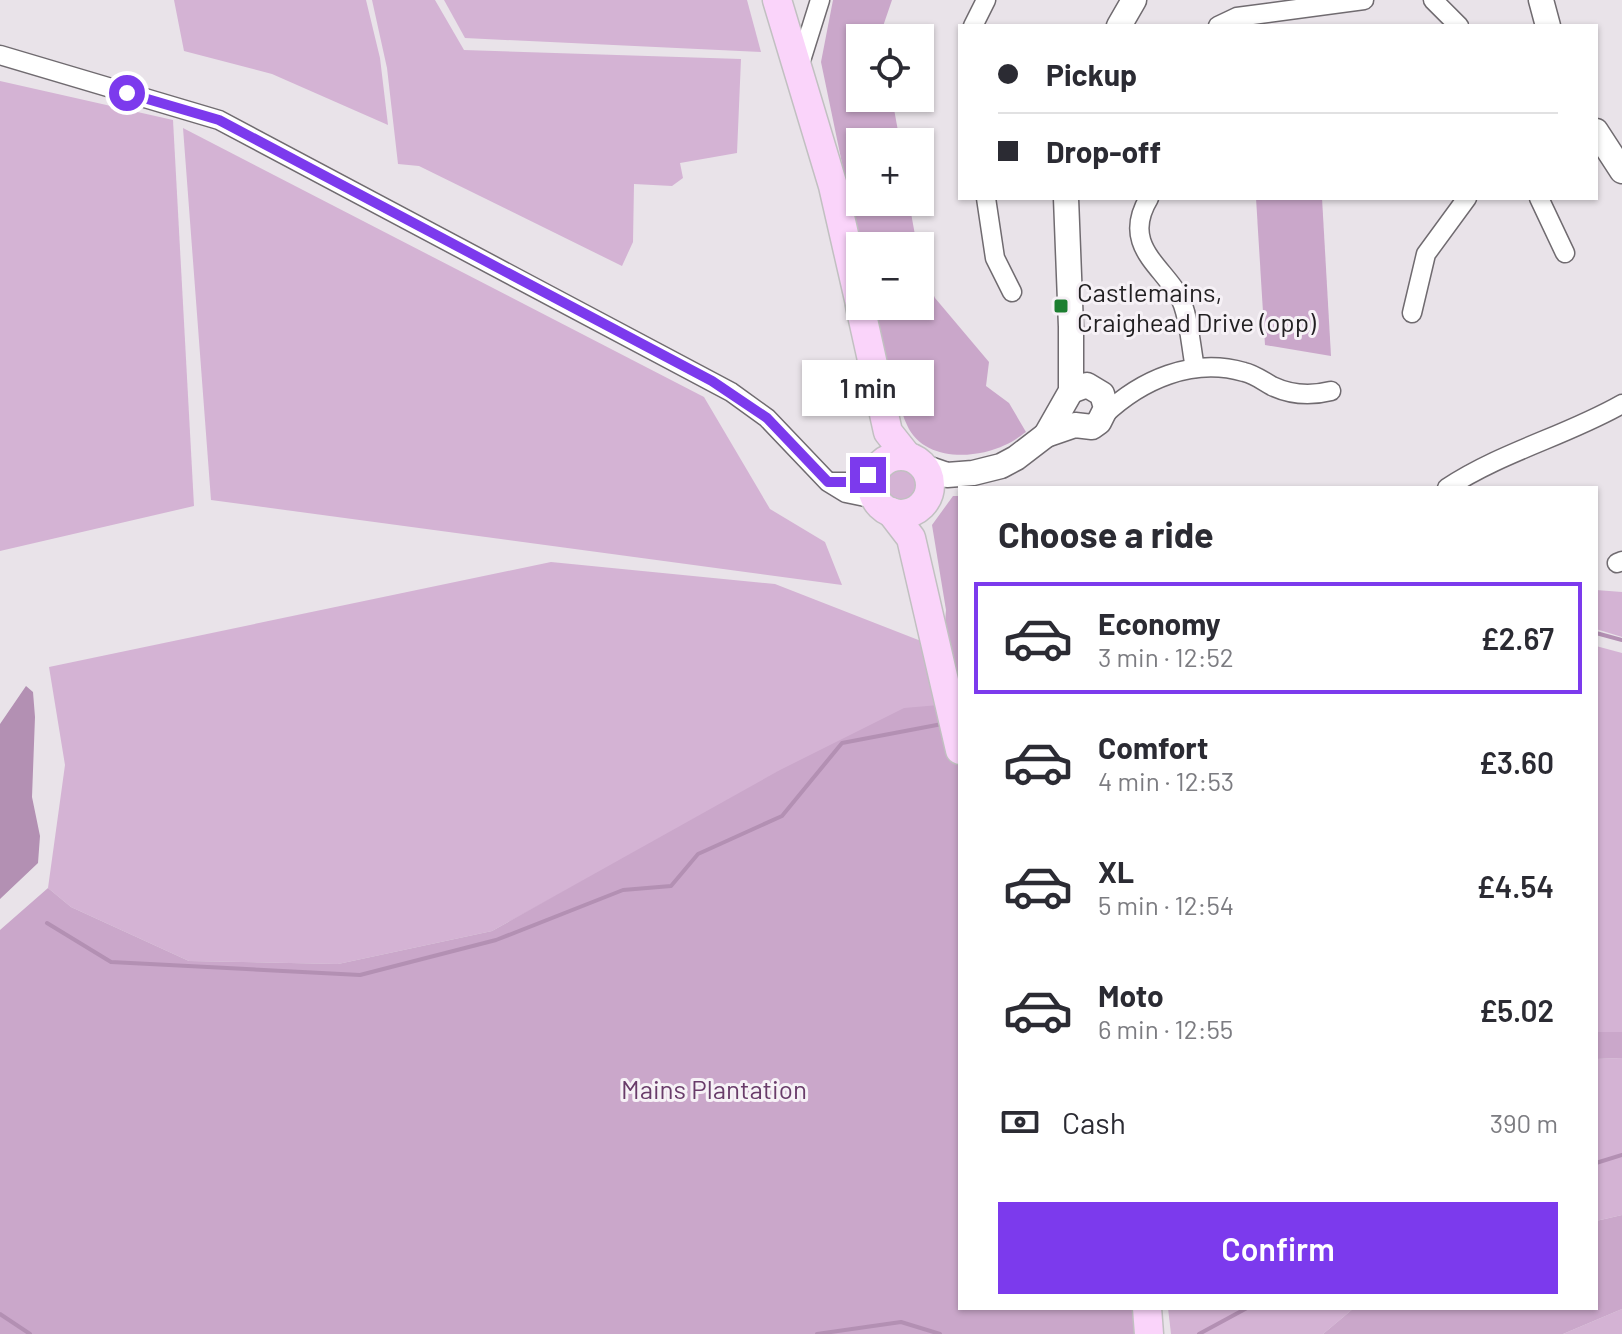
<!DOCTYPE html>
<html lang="en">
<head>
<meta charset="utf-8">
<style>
  body { margin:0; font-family:Barlow,sans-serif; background:#f2f2f3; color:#2b2b33; height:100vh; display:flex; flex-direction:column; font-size:30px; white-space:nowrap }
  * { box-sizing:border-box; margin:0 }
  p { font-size:26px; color:#7c7c81 }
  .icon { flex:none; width:44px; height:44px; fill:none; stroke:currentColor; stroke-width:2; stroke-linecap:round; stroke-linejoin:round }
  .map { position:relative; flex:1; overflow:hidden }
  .details { position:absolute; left:958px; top:486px; width:640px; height:824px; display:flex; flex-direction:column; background:#fff; border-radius:0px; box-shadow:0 2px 6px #0004 }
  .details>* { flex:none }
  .guide { position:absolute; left:958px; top:24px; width:640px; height:176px; border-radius:0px; box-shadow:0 2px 6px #0004; display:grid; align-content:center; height:176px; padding:0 40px; background:#fff }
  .fabs { position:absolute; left:846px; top:24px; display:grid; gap:16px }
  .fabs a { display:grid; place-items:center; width:88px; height:88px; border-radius:0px; background:#fff; box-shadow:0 2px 6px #0004; font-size:40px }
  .end { position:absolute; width:36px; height:36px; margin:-18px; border:10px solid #7c3aed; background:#fff; box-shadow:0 0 0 4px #fff }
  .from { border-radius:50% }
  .bubble { position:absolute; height:56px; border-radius:0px; background:#fff; box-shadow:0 2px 6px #0004; font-size:26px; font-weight:600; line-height:56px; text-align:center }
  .guide b { display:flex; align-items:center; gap:28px; height:76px; font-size:30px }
  .guide b+b { border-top:2px solid #e1e1e2 }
  .guide i { width:20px; height:20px; background:#2b2b33 }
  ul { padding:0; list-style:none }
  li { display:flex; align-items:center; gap:24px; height:112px; margin:0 16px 12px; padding:0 24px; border:4px solid transparent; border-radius:0px }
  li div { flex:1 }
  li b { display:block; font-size:30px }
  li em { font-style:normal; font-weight:600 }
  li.on { border-color:#7c3aed }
  li>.icon { width:72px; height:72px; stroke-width:1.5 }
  h2 { padding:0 40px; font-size:36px; line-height:96px }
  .pay { display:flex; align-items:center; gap:20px; height:88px; padding:0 40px; font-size:30px }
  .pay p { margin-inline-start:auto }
  .button { display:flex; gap:16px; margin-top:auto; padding:16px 40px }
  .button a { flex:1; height:92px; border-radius:0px; background:#7c3aed; color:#fff; font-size:32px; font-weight:600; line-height:92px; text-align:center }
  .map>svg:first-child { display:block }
  .green { fill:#d4b3d4 }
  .forest { fill:#caa7ca }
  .water { fill:#b390b3 }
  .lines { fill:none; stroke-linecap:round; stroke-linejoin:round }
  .stream { stroke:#b390b3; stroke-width:4 }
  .street-casing { stroke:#706b70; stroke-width:21 }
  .secondary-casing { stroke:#706b70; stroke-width:27 }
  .primary-casing { stroke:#c1c0c1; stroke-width:31 }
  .street { stroke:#fff; stroke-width:18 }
  .secondary { stroke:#fff; stroke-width:24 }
  .primary { stroke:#fad4fa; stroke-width:28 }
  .route { stroke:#7c3aed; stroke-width:10 }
  .poi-dot { fill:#1c7e30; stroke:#f6f1f6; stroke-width:3 }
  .labels { text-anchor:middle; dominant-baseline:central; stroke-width:6; stroke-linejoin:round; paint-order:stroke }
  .poi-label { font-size:26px; fill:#211f21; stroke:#f6f1f6; text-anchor:start }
  .park-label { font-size:26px; fill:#693c6a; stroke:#f6f1f6 }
</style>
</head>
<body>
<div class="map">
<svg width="1622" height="1334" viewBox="0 0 1622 1334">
  <rect width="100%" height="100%" fill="#e9e3e9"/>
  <!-- green -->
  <g class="green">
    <path d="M174,0H366L380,58L388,125L272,74L184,51Z"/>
    <path d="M372,0H435L464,50L741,59L737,153L680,163L683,178L672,186L634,184L633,242L622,266L419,166L398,164L387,68Z"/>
    <path d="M444,0H747L761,52L465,38Z"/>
    <path d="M0,81L173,120L194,506L0,551Z"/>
    <path d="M183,128L704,397L770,509L825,542L842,585L211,500Z"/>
    <circle cx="901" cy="485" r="17"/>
    <path d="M551,562L775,584L921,641L939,705L634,853L492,931L338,964L189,961L71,907L48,888L65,765L49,667Z"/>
    <path d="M1596,590L1622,592V637L1596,629Z"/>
    <path d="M1596,646L1622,653V1032H1596Z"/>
    <path d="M1622,1058V1215L1596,1221V1059Z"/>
    <path d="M1168,1308H1354L1323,1334H1171Z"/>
    <path d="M1622,1309V1334H1563Z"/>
  </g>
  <!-- forest -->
  <g class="forest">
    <path d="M833,0H892L879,38H860V98H892L900,142H860V202H909L917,246H860V250L821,62Z"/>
    <path d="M1256,198H1322L1331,356L1265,345Z"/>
    <path d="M920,265L935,298L989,362L986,386L1009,403L1026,432C1020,436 1013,442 1005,445C974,460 923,461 907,425C900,411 898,392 895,377L886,374L872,306H920Z"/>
    <path d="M953,496H960V1308H1139L1141,1334H0V930L48,888L71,907L189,961L338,964L492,931L780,770L904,708L939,705L946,610L932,525Z"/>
    <path d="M1596,1032H1622V1058L1596,1059Z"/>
    <path d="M1622,1215V1309L1563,1334H1323L1354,1308H1596V1221Z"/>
  </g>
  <!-- water -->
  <path class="water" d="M26,686L33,692L35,717L32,797L40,836L38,863L0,899V724Z"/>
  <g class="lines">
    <!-- stream -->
    <g class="stream">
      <path d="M1596,633L1622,640"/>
      <path d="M47,923L111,962L360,975L496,940L623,890L671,886L698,854L782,816L842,743L942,724"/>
      <path d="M1596,1163L1622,1155"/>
      <path d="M0,1314L30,1334"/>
      <path d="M817,1334L901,1322L940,1334"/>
      <path d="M1199,1334L1247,1308"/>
    </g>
    <defs>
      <g id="street">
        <path d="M1433,0L1459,26"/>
        <path d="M973,26L986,0"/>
        <path d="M1218,26L1237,17L1364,0"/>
        <path d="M0,55L219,120L731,392L767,418L828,482L846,493L875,499"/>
        <path d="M798,70L820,0"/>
        <path d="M986,198L995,258L1012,292"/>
        <path d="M1149,198C1118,249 1170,269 1183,305C1190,325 1191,348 1195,368"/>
        <path d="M1539,198L1565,253"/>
        <path d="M1412,313L1426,254L1467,198"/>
        <path d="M1104,415C1141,380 1192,357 1244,372C1254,374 1263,381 1272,386C1291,395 1311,396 1331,391"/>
        <path d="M831,482H852L874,473"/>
        <path d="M1447,488C1501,452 1566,436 1622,404"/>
        <path d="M1617,563L1622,561"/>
      </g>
      <g id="secondary">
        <path d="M1541,0L1548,26"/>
        <path d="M1119,26L1134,0"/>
        <path d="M1596,131L1622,171"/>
        <path d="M1046,435L1071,391V327L1066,198"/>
        <path d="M924,467L947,475L973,473L1001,466L1016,458L1046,435L1075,425L1092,427L1099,422L1106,408L1102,394L1087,385L1071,391"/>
      </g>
      <g id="primary">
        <path d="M777,0L833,186L860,304"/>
        <path d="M860,306L888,432L907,456"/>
        <circle cx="901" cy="485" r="29"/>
        <path d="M891,512L911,538L960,750"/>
        <path d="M1147,1308L1149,1334"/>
      </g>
    </defs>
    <!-- street casing -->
    <use href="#street" class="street-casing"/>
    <!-- secondary casing -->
    <use href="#secondary" class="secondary-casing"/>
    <!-- primary casing -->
    <use href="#primary" class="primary-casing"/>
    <!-- street -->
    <use href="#street" class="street"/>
    <!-- secondary -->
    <use href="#secondary" class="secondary"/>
    <!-- primary -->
    <use href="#primary" class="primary"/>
  </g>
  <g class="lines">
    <!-- route -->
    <path class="route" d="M127,93L219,120L712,381L767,418L828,482H852L868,475"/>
  </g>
  <!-- markers -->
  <rect class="poi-dot" x="1053" y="298" width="16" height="16" rx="4"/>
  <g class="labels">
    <!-- poi labels -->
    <g class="poi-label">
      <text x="1077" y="291">Castlemains,<tspan x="1077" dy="30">Craighead Drive (opp)</tspan></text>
    </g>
    <!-- park labels -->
    <g class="park-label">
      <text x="714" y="1088">Mains Plantation</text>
    </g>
  </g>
</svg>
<div class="fabs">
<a><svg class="icon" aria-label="locate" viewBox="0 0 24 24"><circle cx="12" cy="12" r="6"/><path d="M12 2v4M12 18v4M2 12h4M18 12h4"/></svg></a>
<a>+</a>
<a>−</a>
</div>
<i class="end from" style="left:127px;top:93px"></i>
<i class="end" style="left:868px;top:475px"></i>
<div class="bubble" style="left:802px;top:360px;width:132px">1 min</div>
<div class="guide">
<b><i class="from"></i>Pickup</b>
<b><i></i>Drop-off</b>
</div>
<section class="details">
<h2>Choose a ride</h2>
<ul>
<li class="on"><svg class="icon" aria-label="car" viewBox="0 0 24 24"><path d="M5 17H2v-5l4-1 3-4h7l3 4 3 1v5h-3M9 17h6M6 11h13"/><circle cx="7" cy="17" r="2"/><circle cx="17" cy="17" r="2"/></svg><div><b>Economy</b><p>3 min · 12:52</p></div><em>£2.67</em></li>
<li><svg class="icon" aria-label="car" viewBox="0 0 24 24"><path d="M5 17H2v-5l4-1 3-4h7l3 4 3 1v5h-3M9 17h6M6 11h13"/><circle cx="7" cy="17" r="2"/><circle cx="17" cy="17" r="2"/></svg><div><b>Comfort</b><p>4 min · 12:53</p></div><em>£3.60</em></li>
<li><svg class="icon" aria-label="car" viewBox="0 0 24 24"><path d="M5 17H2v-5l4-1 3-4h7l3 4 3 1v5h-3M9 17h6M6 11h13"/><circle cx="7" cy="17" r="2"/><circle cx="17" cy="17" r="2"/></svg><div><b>XL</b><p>5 min · 12:54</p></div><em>£4.54</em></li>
<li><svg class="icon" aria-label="car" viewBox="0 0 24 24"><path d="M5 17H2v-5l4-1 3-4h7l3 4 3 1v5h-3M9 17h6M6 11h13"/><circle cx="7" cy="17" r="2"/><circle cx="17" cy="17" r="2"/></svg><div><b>Moto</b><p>6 min · 12:55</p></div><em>£5.02</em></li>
</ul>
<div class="pay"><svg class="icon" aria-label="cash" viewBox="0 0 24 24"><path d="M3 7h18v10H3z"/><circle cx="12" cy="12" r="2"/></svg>Cash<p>390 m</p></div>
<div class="button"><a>Confirm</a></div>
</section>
</div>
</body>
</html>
